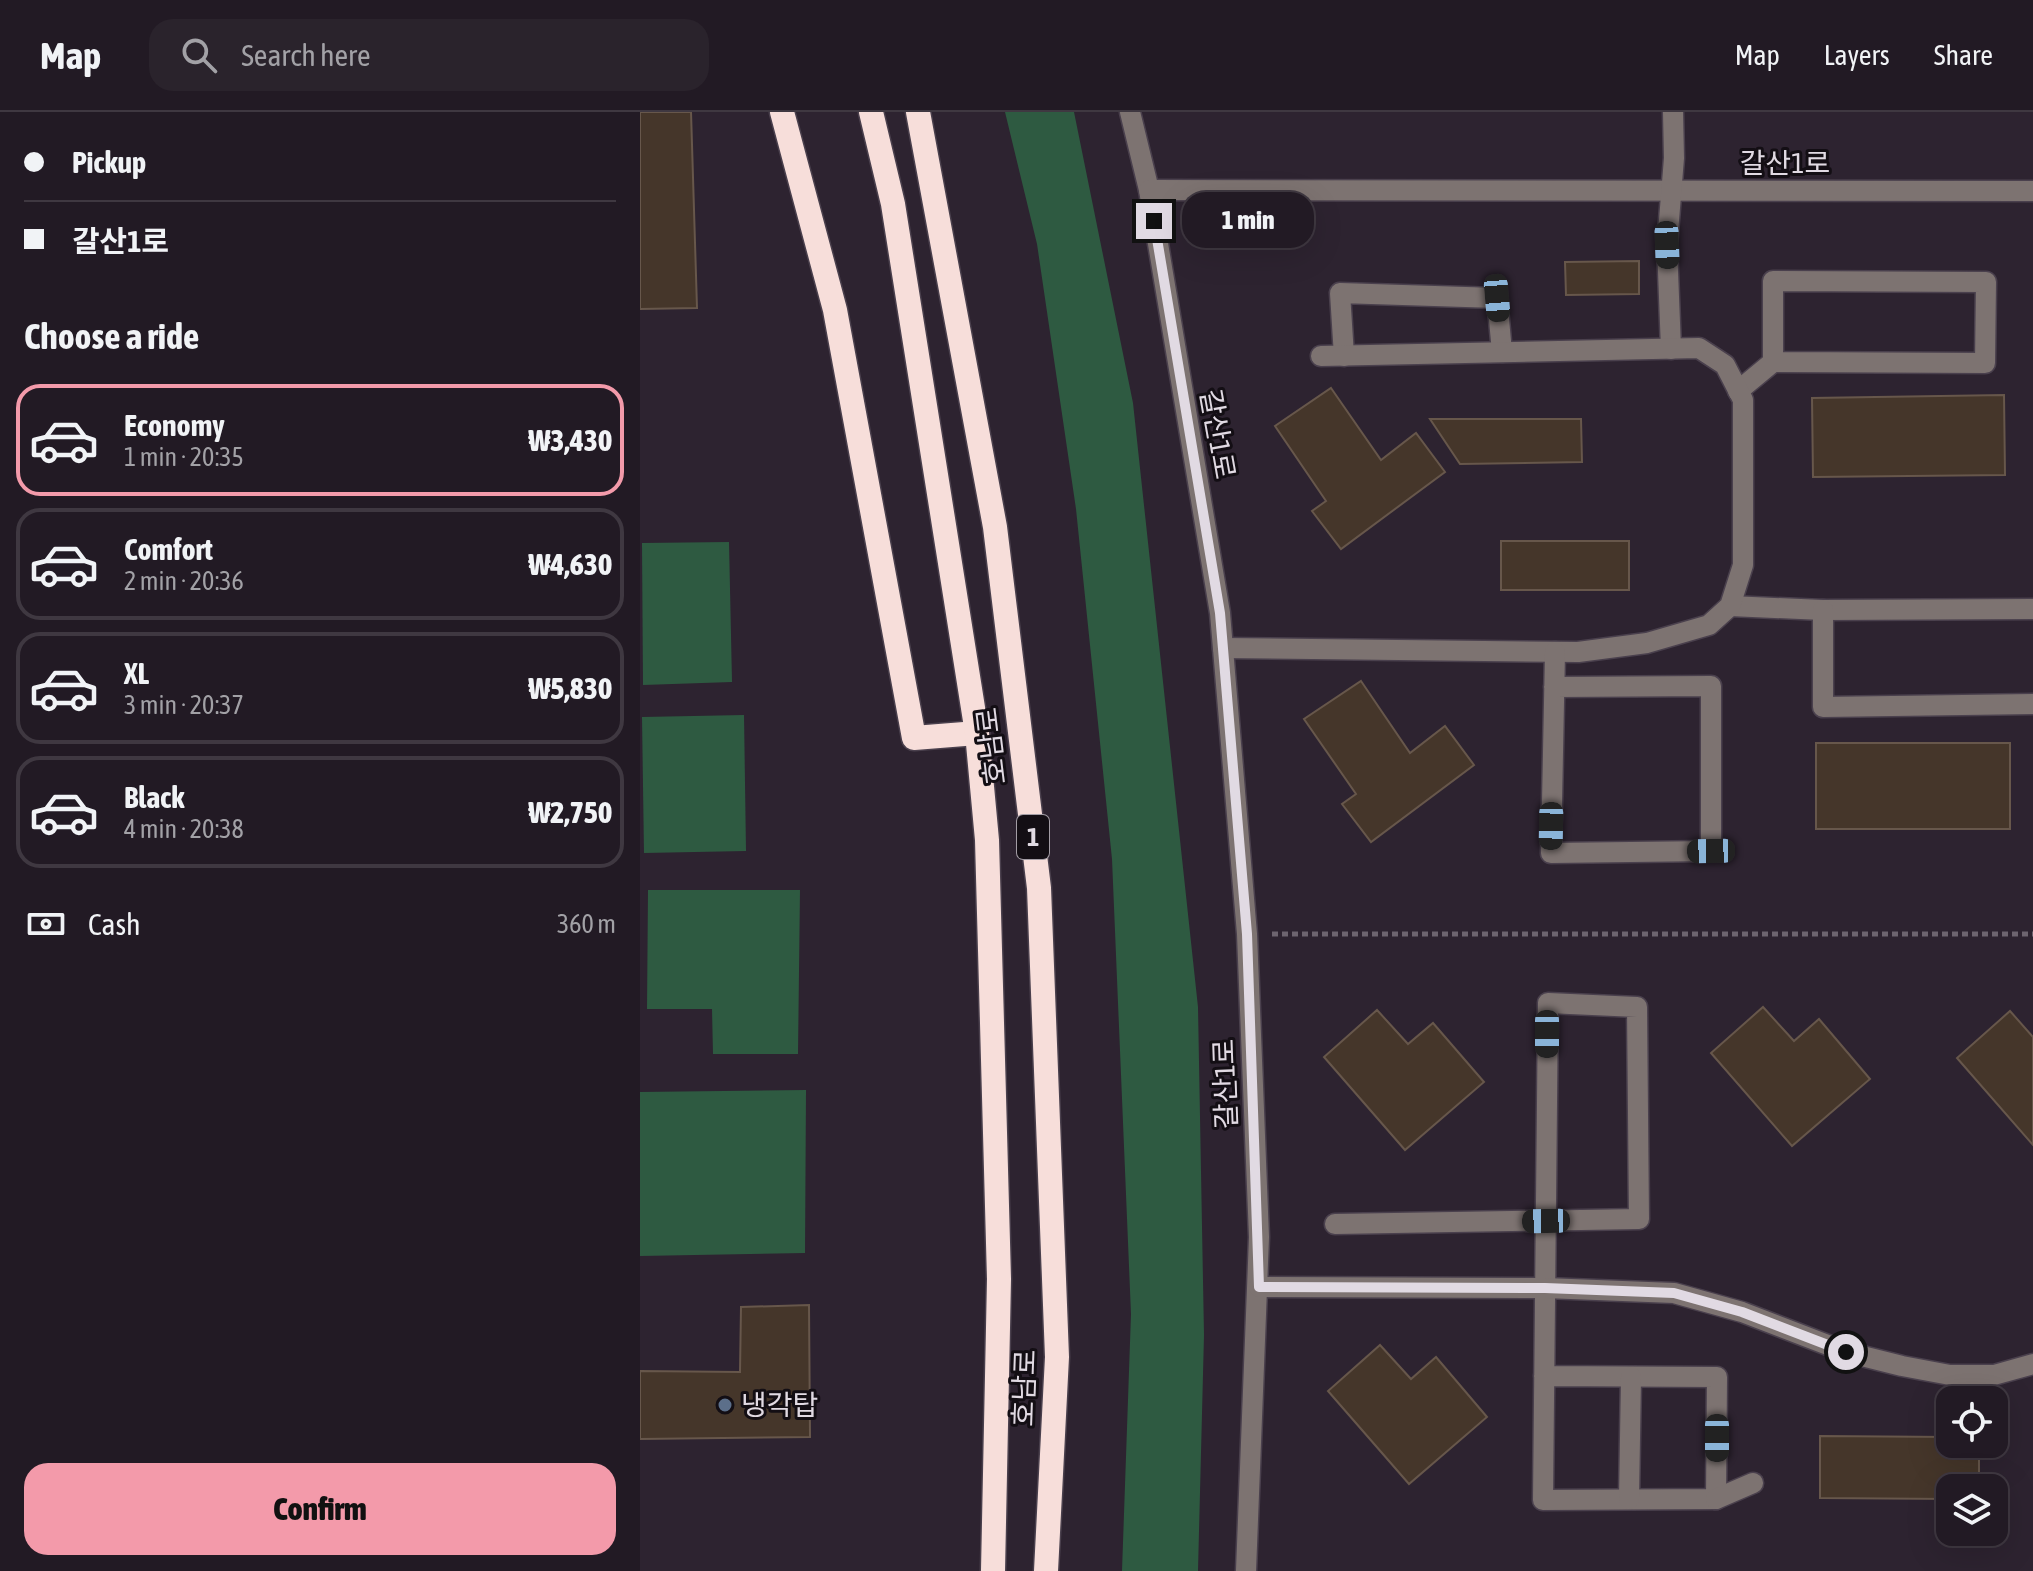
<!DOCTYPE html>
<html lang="en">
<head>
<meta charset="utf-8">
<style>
  body { margin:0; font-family:"Asap Condensed","Noto Sans KR",sans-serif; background:#2a232c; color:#f1f3f6; height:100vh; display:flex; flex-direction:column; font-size:30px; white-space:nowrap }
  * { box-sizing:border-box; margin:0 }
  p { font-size:26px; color:#a2a1a6 }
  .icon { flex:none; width:44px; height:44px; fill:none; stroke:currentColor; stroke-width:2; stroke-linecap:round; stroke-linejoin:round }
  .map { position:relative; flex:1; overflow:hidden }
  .drawer { display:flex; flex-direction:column; background:#221a24; width:640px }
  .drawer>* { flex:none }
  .guide { display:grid; align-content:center; height:176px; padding:0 24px; background:#221a24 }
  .controls { position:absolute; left:1296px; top:1274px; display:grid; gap:16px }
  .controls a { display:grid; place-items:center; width:72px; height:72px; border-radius:16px; background:#221a24; box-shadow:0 8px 32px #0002,0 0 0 2px #3f3841; font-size:40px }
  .end { position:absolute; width:36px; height:36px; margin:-18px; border:10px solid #e1dae3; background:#111; box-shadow:0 0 0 4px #111 }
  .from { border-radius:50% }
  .bubble { position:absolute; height:56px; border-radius:24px; background:#221a24; box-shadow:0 8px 32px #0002,0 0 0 2px #3f3841; font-size:26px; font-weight:800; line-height:56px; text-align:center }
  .car { position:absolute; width:24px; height:48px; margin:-24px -12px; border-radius:10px; box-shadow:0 0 6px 2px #0007; background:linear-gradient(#222 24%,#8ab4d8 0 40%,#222 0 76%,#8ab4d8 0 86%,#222 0) }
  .guide b { display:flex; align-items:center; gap:28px; height:76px; font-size:30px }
  .guide b+b { border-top:2px solid #3f3841 }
  .guide i { width:20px; height:20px; background:#f1f3f6 }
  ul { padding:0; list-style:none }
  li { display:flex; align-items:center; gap:24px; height:112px; margin:0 16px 12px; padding:0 8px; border:4px solid #3f3841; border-radius:24px }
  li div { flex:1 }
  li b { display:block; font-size:30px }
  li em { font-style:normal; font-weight:800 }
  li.current { border-color:#f39aaa }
  li>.icon { width:72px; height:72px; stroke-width:1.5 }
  h2 { padding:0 24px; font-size:36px; line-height:96px }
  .pay { display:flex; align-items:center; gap:20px; height:88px; padding:0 24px; font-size:30px }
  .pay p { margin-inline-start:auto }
  .button { display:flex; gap:16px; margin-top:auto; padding:16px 24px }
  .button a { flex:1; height:92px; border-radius:24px; background:#f39aaa; color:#111; font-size:32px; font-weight:800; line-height:92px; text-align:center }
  header { display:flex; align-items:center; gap:48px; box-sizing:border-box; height:112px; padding:0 40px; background:#221a24; border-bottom:2px solid #3f3841 }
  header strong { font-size:38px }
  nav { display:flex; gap:44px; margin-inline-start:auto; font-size:28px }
  .search { width:560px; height:72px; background:#2a232c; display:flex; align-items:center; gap:20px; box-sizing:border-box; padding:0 28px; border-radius:24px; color:#a2a1a6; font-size:30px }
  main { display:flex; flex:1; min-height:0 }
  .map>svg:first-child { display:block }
  .green { fill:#2e5a41 }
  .building { fill:#45362a; stroke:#67574b; stroke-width:2 }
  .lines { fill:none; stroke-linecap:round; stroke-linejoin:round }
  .minor-casing { stroke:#4a404d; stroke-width:23 }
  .highway-casing { stroke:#4a404d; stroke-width:27 }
  .path { stroke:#6d646f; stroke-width:5; stroke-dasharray:6 4; stroke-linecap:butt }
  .minor { stroke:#7d7371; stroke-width:20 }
  .highway { stroke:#f7deda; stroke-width:24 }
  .route { stroke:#e1dae3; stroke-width:10 }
  .service-dot { fill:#5c6f8a; stroke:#130e14; stroke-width:3 }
  .labels { text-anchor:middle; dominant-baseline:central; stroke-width:6; stroke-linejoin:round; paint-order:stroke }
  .shield { fill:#130e14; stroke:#a39da5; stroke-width:2 }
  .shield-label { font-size:26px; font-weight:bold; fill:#e1dae3 }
  .street-label { font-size:28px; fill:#e1dae3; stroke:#130e14 }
  .poi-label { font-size:28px; fill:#e1dae3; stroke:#130e14; text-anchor:start }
</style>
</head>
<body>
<header>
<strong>Map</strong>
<div class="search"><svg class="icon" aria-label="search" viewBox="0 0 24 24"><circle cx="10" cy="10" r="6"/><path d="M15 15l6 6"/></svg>Search here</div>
<nav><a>Map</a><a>Layers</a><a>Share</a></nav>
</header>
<main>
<section class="drawer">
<div class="guide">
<b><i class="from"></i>Pickup</b>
<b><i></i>갈산1로</b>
</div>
<h2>Choose a ride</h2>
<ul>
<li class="current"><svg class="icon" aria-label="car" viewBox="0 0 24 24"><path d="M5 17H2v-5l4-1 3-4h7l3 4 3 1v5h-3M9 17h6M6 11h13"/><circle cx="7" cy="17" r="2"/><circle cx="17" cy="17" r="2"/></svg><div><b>Economy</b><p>1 min · 20:35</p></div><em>₩3,430</em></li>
<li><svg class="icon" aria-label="car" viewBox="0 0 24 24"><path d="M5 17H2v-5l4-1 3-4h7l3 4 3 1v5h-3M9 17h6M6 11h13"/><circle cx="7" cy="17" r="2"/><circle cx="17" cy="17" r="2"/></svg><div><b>Comfort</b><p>2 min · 20:36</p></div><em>₩4,630</em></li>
<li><svg class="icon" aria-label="car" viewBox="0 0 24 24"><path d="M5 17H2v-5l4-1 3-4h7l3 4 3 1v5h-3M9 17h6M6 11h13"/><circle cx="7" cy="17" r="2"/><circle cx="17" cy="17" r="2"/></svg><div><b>XL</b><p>3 min · 20:37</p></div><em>₩5,830</em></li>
<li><svg class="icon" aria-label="car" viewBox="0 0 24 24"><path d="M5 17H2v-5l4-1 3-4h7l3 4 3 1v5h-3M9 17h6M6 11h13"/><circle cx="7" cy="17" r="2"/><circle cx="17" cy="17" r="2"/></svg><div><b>Black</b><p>4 min · 20:38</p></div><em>₩2,750</em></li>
</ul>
<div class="pay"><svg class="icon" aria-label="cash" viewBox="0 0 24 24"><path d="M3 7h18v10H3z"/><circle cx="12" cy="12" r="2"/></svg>Cash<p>360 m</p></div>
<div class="button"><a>Confirm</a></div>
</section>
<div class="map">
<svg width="1393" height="1459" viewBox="0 0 1393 1459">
  <rect width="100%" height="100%" fill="#2d2330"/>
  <!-- green -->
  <g class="green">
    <path d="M365,0H434L493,291L558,895L564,1223L558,1459H482L491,1202L472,747L436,397L397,132Z"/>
    <path d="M89,430L92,570L3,573L2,431Z"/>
    <path d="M104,603L106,739L4,741L2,605Z"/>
    <path d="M8,778H160L158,942H73L72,897H7Z"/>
    <path d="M166,978L165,1141L0,1144V980Z"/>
  </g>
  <!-- building -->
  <g class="building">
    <path d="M0,0H51L57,196L0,197Z"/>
    <path d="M999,149V182L926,183L925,150Z"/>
    <path d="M691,276L741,348L776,321L805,360L701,437L672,399L686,389L635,314Z"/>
    <path d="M1364,283L1365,363L1173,365L1172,286Z"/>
    <path d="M790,307H941L942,350L820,352Z"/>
    <rect x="861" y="429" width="128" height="49"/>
    <path d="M721,569L770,641L805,614L834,653L731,730L702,692L716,682L664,607Z"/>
    <rect x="1176" y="631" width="194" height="86"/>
    <path d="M1123,895L1154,929L1179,907L1230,967L1152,1034L1071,941Z"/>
    <path d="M737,898L768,932L793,911L844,970L765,1038L684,945Z"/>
    <path d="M1370,899L1393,925V1033L1317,946Z"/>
    <path d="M169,1193L170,1325L0,1327V1259L100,1260L101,1195Z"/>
    <path d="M740,1233L771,1267L796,1245L847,1305L769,1372L688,1279Z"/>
    <path d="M1180,1324L1310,1325V1332H1339V1376H1310V1387L1180,1386Z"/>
  </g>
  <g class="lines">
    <defs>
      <g id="minor">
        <path d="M490,0L509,78L580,501L607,822L619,1125L606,1459"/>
        <path d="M509,78L1393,79"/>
        <path d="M1031,237L1027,133L1034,46L1033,0"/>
        <path d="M704,244L700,181L857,186L862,240"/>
        <path d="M1098,279L1133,250L1345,251L1346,170L1133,169V250"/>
        <path d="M1090,494L1183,498L1393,497"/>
        <path d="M1183,498V595L1393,592"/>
        <path d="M583,536L938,540L1007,531L1069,513L1090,494L1103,453V288L1085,253L1059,236L681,244"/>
        <path d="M914,575L1071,574V739L911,741L915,540"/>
        <path d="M695,1112L999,1107L997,895L908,891C906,1057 905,1223 903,1388L1076,1387L1077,1265L904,1264"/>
        <path d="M619,1175L905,1176L1034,1181L1102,1200L1206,1240L1262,1254L1310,1263H1354L1393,1252"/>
        <path d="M989,1387L991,1265"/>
        <path d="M1076,1387L1113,1371"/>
      </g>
      <g id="highway">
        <path d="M142,0L195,198L274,626L337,621"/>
        <path d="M231,0L253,92L337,621L347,728L359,1167L353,1459"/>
        <path d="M278,0L355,415L399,776L417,1245L406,1459"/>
      </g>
    </defs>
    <!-- minor casing -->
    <use href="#minor" class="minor-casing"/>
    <!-- highway casing -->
    <use href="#highway" class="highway-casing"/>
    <!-- path -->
    <path class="path" d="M632,822H1393"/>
    <!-- minor -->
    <use href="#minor" class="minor"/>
    <!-- highway -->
    <use href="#highway" class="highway"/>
  </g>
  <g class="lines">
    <!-- route -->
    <path class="route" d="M514,109L580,501L607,822L619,1175L905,1176L1034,1181L1102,1200L1206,1240"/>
  </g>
  <!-- markers -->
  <circle class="service-dot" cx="85" cy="1293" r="8"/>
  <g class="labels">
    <!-- shield labels -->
    <rect class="shield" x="377" y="703" width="32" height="44" rx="6"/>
    <g class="shield-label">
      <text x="393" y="725">1</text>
    </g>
    <!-- street labels -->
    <g class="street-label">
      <text x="1145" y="51">갈산1로</text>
      <text transform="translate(578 322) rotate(80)">갈산1로</text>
      <text transform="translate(351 634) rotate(-97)">호남로</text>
      <text transform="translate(585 972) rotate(-92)">갈산1로</text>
      <text transform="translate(384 1276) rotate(-88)">호남로</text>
    </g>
    <!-- poi labels -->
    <g class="poi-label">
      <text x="101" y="1293">냉각탑</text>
    </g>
  </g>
</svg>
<div class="controls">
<a><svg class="icon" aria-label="locate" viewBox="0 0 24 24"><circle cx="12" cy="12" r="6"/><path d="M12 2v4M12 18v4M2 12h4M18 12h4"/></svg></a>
<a><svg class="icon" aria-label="layers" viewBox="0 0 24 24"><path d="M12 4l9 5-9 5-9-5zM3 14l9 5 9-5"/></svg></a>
</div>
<i class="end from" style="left:1206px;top:1240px"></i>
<i class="end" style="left:514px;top:109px"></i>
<div class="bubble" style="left:542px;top:80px;width:132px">1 min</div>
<i class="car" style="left:1027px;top:133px;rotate:178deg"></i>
<i class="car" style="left:857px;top:186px;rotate:175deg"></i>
<i class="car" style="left:911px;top:714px;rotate:181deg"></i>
<i class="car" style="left:1071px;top:739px;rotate:269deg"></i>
<i class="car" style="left:907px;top:922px;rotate:180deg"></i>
<i class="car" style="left:906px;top:1109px;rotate:269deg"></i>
<i class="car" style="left:1077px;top:1326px;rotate:180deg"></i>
</div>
</main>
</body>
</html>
